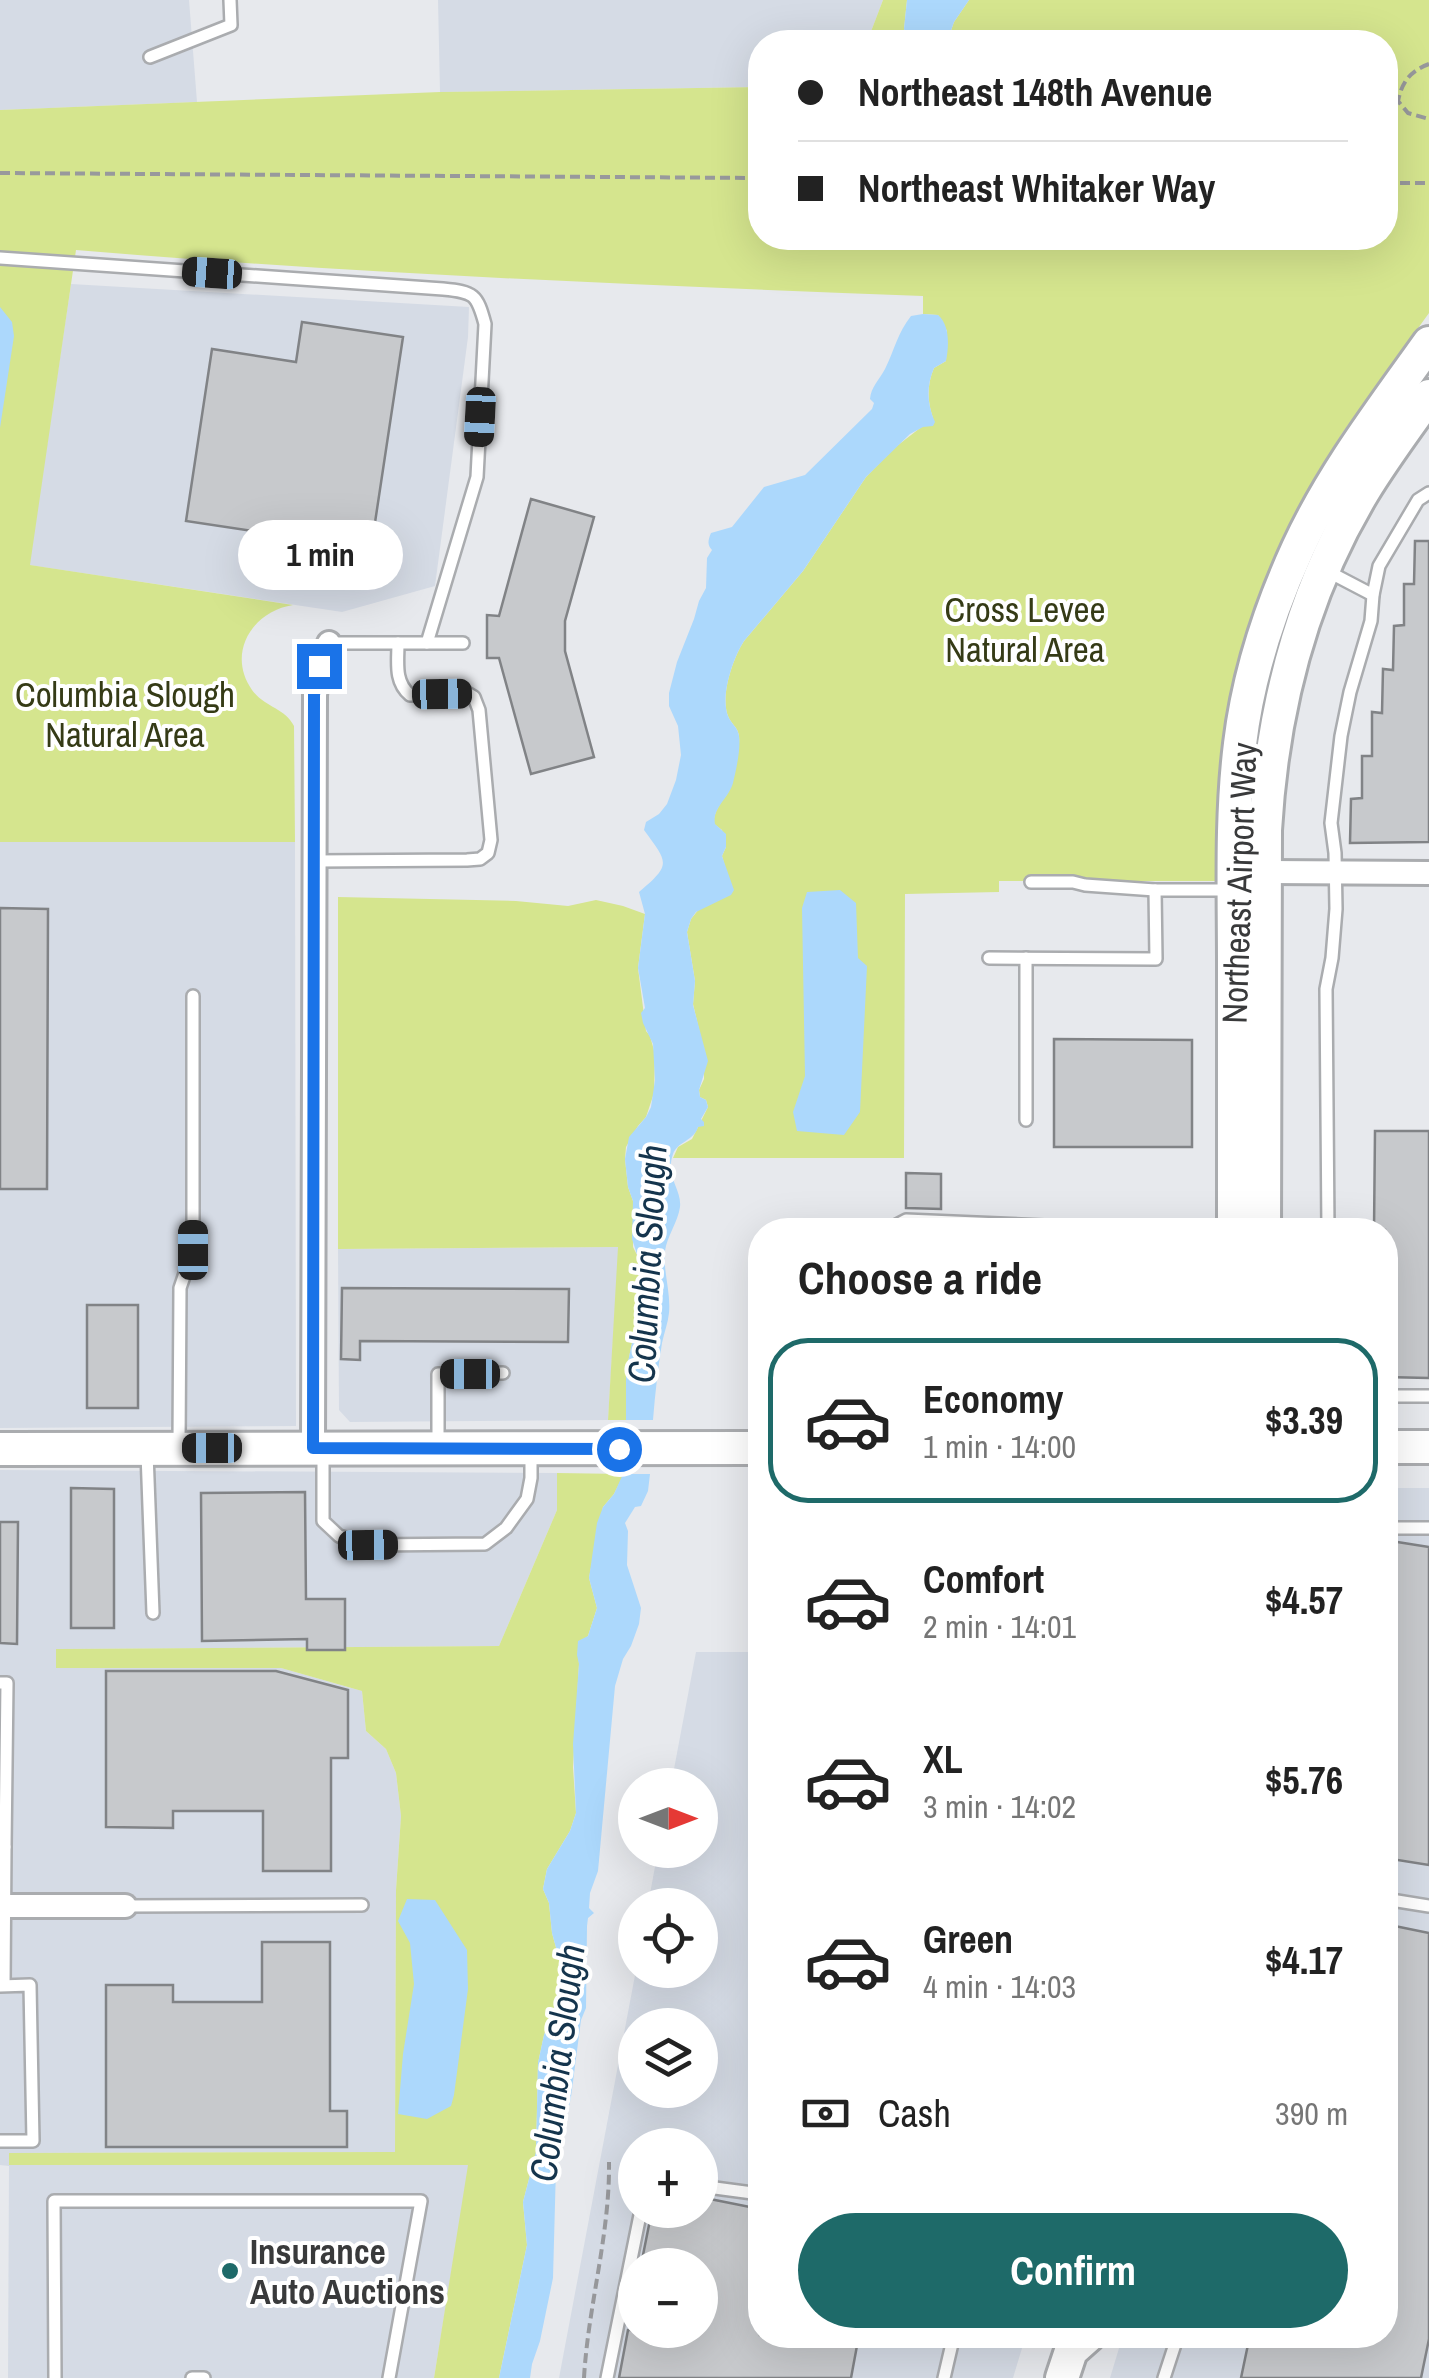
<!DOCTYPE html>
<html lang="en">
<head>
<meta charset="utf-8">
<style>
  body { margin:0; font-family:"Archivo Narrow",sans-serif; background:#f6f6f6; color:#222; height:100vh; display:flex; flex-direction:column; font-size:38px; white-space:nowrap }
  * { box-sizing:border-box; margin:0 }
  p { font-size:32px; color:#767676 }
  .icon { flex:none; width:55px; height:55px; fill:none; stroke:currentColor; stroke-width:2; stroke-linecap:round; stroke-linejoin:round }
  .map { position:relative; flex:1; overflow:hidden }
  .details { position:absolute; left:748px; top:1218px; width:650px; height:1130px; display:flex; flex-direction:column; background:#fff; border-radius:40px; box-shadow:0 10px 40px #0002 }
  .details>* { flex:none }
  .banner { position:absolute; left:748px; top:30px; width:650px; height:220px; border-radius:40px; box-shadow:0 10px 40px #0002; display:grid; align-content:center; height:220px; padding:0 50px; background:#fff }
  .needle { width:65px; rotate:90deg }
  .controls { position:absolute; left:618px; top:1768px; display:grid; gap:20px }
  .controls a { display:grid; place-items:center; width:100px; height:100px; border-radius:50%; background:#fff; box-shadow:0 10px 40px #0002; font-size:50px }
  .end { position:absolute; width:45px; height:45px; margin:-22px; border:12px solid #1a73e8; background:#fff; box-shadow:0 0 0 5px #fff }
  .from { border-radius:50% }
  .bubble { position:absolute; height:70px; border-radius:35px; background:#fff; box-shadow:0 10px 40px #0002; font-size:32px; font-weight:700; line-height:70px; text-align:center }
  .car { position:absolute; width:30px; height:60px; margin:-30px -15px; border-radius:12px; box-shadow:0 0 8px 2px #0007; background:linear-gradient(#222 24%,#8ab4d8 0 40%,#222 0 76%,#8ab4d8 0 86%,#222 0) }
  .banner b { display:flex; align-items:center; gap:35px; height:95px; font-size:38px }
  .banner b+b { border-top:2px solid #e0e0e0 }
  .banner i { width:25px; height:25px; background:#222 }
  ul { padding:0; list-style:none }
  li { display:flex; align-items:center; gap:30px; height:165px; margin:0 20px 15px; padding:0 30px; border:5px solid transparent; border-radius:40px }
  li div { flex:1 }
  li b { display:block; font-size:38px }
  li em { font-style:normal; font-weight:700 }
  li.active { border-color:#1e6a69 }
  li>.icon { width:90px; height:90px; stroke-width:1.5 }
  h2 { padding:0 50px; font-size:45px; line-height:120px }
  .pay { display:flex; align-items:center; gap:25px; height:110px; padding:0 50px; font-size:38px }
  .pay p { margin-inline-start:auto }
  .primary-button { display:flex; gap:20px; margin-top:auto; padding:20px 50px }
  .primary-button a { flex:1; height:115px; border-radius:60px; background:#1e6a69; color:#fff; font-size:40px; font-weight:700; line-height:115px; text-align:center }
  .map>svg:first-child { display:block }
  .built { fill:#d5dbe5; fill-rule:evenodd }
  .green { fill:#d5e58e }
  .water { fill:#acd8fc }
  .building { fill:#c7c9cc; stroke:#818386; stroke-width:2.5 }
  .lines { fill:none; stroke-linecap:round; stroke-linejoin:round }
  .lane-casing { stroke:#aaacaf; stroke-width:16 }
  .street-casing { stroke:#aaacaf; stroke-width:28 }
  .secondary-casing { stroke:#aaacaf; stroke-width:38 }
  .path { stroke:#98999c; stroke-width:4; stroke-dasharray:10 5; stroke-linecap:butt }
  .lane { stroke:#fff; stroke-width:11 }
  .street { stroke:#fff; stroke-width:22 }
  .secondary { stroke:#fff; stroke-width:32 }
  .route { stroke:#1a73e8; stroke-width:12 }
  .poi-dot { fill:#1e6a69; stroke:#fff; stroke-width:4 }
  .labels { text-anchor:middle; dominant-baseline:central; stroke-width:8; stroke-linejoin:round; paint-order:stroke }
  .park-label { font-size:35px; fill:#353b16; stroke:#fff }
  .street-label { font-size:35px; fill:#393a3b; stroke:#fff }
  .poi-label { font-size:35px; font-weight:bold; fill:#393a3b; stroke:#fff; text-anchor:start }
  .water-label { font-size:38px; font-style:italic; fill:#15354d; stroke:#fff }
</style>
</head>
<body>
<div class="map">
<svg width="1429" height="2378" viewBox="0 0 1429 2378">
  <rect width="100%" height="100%" fill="#e7e9ed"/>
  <!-- built -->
  <g class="built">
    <path d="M0,0H189L197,102L0,110Z"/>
    <path d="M438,0H883L867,42H760V87L440,92Z"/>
    <path d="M71,284L469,307L468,337L435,586L342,612L29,565Z"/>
    <path d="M0,842H295L296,1426L0,1428Z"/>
    <path d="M619,1247L608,1420L350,1422L339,1410L338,1249Z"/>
    <path d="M0,1470L557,1473V1510L499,1646L57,1649V1668H281L362,1691L366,1731L386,1749L396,1773L401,1816L396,1890L395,2152L10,2153L9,2164L469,2165L434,2378H8L9,2166L0,2165Z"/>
    <path d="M1385,1488H1429V2378H1110L1123,2335H1385Z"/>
    <path d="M696,1652H760V2335H1026L1013,2378H559L636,1970H700V1905H648L658,1850H700V1785H671ZM635,2025H700V2090H635ZM635,2145H700V2210H635ZM635,2265H700V2330H635Z"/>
  </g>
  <!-- green -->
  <g class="green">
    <path d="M883,0H907L904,29L910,42H867Z"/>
    <path d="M969,0H1429V313L1343,432L1314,478L1262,589L1235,682L1224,737L1218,786L1215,881H999V892L905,894L904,1158H673L678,1147L692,1139L708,1107L706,1100L700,1097L699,1090L704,1079V1051L693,1004L695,981L687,932L691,919L727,874L722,856L726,847L722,830L714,824C712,808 731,794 734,775C736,763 740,748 739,736C738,727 731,724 728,716C720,696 733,658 744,641L803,571L866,477L893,449L933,418C927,401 927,384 934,368L946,361L947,331L938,315L923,314V296C640,285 358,274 76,250L30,565L293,605C253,611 226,653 252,690C264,707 285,708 294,726L295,842H0V110L440,92L760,87V238H1385V42H947L954,22Z"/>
    <path d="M338,897L516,901L568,906L596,900L623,906L645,914L638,968L646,1031L650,1036L655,1054L654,1093L646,1117L638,1126L626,1147L625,1159L628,1187L633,1201V1247L638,1257L642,1294L626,1372V1420H608L618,1247L338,1249Z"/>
    <path d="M557,1473L623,1474V1476L614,1494L603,1507L589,1578L597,1608L588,1636L578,1644L579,1664L573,1767L576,1813L570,1831L547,1869L543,1889L549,1903L552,1933L560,1962L559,1984L555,2006L544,2035L538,2063L536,2152L523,2202L527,2245L499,2378H434L468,2165H9V2153L395,2152L396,1890L401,1816L396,1773L386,1749L366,1731L362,1691L281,1668H56V1649L499,1646L557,1510Z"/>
  </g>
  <!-- water -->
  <g class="water">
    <path d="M907,0H969L954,22L947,42H910L904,29Z"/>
    <path d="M0,307L12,322L14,336L0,428Z"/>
    <path d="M923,314L938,315C950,325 949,346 946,361L934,368C926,387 927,404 935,422L933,426L923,427L910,434L866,477L803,571L744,641C733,658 720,696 728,716C731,724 738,727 739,736C741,749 736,770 733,783C729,798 712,808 715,824L726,834V847L722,856L734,890L731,895L696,912L691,919L687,932L695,981L693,1005L708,1061L699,1090L700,1097L706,1100L708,1107L701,1119L704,1122V1126L698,1127C694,1141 678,1141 673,1154C665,1177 682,1189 680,1207C678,1222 667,1236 665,1251C663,1272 671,1292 669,1313C668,1323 664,1333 662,1343C658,1368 655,1394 653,1420H626V1372L642,1294L638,1257L632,1239L633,1201L628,1187L625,1159L629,1137L646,1117L651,1107L655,1080L653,1044L643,1023L641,1013L645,1008L638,968L645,914L639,892C672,864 668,863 644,830L646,822L659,814L667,804L676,780L681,755L678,726L669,706V693L677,662L694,619L699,601L706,588L707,558L712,550C707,545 708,540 711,533L732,527L764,487L805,475L872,409L874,403L870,399C871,387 879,380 885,369C894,351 898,332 911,316Z"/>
    <path d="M840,890L856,903L858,958L867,966L860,1112L844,1135L797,1131L793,1112L805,1076L802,908L807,892Z"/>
    <path d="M623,1474H650L648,1491L641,1506L635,1507L625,1523L628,1531L627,1565L641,1608L639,1624L631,1646L623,1659L615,1686L598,1871L590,1893L589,1908L594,1913L588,1918L587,1926L586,2008L581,2020L571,2097L556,2167L553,2278L540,2341L532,2364L530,2378H499L527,2245L523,2202L536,2152L538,2063L544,2035L555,2006L559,1984L560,1962L552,1933L549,1903L543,1889L547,1869L570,1831L576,1813L573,1744L579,1664L577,1655L578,1641L588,1636L597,1608L589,1578L597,1523L603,1507L614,1494Z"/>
    <path d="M407,1899L435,1900L467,1950L468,1989L454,2095L451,2106L427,2119L398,2114L403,2054L414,1984L410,1943L398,1921Z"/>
  </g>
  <!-- building -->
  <g class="building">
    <path d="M302,322L403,337L371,549L186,521L212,349L296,362Z"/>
    <path d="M531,499L594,517L565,621V651L594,757L531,774L499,658H487V615L499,616Z"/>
    <path d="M1415,541H1429V842L1350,843L1351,799L1362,798V756H1372V712L1382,713L1383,669L1393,670L1394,626L1404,625V584H1414Z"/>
    <path d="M0,908L48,909L47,1189H0Z"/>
    <path d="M1054,1039L1192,1040V1147H1054Z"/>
    <path d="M1375,1131H1429V1378L1385,1377V1230H1374Z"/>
    <path d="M906,1173L941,1174V1209L906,1208Z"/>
    <path d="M342,1288L569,1289L568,1342L360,1341V1360L341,1359Z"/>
    <rect x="87" y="1305" width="51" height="103"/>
    <path d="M71,1488L114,1489V1628H71Z"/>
    <path d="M305,1492L306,1599H345V1650H307V1639L202,1641L201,1493Z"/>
    <path d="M0,1522H18L17,1644L0,1643Z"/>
    <path d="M1391,1541L1429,1547V1865L1385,1858V1579Z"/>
    <path d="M106,1671H276L348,1690V1758H331V1871H263V1811H173V1828L106,1827Z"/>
    <path d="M1385,1924L1429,1933V2339L1421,2378H1241L1250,2335H1385Z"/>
    <path d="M262,1942H330V2111H347V2147H106V1985H173V2002H262Z"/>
    <path d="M700,2197L760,2209V2335H859L851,2378H619L628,2330H700V2265H641L652,2210H700Z"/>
  </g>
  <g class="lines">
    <defs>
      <g id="lane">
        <path d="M150,57L231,25L230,0"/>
        <path d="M0,258L443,289C474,292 477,294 485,324L477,477L427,643"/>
        <path d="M1327,571L1373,595"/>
        <path d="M329,643H463"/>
        <path d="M315,861L467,860L480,859L488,853L491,840L479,710L474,697L469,694L410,695C394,682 398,662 398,643"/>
        <path d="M1031,882H1073L1085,885L1155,890"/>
        <path d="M989,958L1156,959L1155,890H1230"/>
        <path d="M1026,1120V958"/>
        <path d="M887,1230L906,1220L1136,1230"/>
        <path d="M1328,1230L1326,989L1332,958L1336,909L1335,853L1331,823L1341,736L1350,692L1371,621L1373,595L1379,566L1418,500L1429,493"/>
        <path d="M1385,1396H1429"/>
        <path d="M179,1444L180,1288L193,1250V996"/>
        <path d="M438,1444V1374L503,1373"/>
        <path d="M147,1453L153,1613"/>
        <path d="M323,1453V1521L339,1536L368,1545L485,1544L506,1528L527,1499L531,1478V1453"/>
        <path d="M1385,1528H1429"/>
        <path d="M0,1683H7L5,1847"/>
        <path d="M0,1847H5L4,1985"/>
        <path d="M1385,1899L1429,1906"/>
        <path d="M125,1906L362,1905"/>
        <path d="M0,1986L30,1985L33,2141H0"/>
        <path d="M700,2186L760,2194"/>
        <path d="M55,2378L54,2201H421L389,2378"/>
        <path d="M192,2378H204"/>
        <path d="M607,2378L641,2210"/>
        <path d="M944,2378L954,2335"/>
        <path d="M1164,2378L1178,2335"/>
      </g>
      <g id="street">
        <path d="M1253,872L1429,873"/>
        <path d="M313,1448L315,695L319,666L329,643"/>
        <path d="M0,1906H125"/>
      </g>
      <g id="secondary">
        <path d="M1234,1230C1234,1141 1234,1053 1234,964C1234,891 1231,817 1240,744C1248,677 1270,609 1298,548C1332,474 1382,409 1429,343"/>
        <path d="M1264,1230L1265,830C1272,710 1301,595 1363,492C1383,459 1406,428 1429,396"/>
        <path d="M1385,1447H1429"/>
        <path d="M0,1449L760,1448"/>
        <path d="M1062,2378L1071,2351L1089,2335"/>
      </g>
    </defs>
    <!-- lane casing -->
    <use href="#lane" class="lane-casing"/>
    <!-- street casing -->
    <use href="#street" class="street-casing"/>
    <!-- secondary casing -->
    <use href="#secondary" class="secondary-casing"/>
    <!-- path -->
    <g class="path">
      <path d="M1429,64C1410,71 1402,82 1398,101L1408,113L1429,119"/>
      <path d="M0,173L760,178"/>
      <path d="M1385,183H1429"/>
      <path d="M584,2378C588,2306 610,2235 609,2162"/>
    </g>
    <!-- lane -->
    <use href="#lane" class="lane"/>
    <!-- street -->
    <use href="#street" class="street"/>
    <!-- secondary -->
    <use href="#secondary" class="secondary"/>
  </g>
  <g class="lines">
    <!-- route -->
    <path class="route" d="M319,666L314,695L313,1448L619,1449"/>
  </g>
  <!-- markers -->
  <circle class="poi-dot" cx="230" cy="2271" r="10"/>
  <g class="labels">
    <!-- park labels -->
    <g class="park-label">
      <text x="1025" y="609">Cross Levee<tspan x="1025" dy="40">Natural Area</tspan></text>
      <text x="125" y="694">Columbia Slough<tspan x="125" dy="40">Natural Area</tspan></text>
    </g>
    <!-- street labels -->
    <g class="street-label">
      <text transform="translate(1239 883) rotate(-88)">Northeast Airport Way</text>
    </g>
    <!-- poi labels -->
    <g class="poi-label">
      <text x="250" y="2251">Insurance<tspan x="250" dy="40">Auto Auctions</tspan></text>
    </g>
    <!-- water labels -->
    <g class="water-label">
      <text transform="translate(647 1264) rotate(-87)">Columbia Slough</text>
      <text transform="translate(557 2063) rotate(-83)">Columbia Slough</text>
    </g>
  </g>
</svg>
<div class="controls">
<a><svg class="needle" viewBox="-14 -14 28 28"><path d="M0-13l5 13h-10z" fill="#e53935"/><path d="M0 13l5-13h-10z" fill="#767676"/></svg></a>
<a><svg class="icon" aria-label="locate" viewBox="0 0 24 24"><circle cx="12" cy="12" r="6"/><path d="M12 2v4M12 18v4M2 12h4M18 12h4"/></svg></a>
<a><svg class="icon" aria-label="layers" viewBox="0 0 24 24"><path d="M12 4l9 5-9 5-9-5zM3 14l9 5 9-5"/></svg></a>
<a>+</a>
<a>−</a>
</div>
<i class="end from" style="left:619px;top:1449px"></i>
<i class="end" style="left:319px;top:666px"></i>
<div class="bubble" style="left:238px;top:520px;width:165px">1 min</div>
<i class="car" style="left:212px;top:273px;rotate:274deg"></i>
<i class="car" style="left:480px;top:417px;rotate:183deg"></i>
<i class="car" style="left:442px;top:694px;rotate:89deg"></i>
<i class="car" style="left:193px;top:1250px;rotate:0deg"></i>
<i class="car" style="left:470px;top:1374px;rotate:270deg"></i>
<i class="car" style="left:212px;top:1448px;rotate:270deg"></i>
<i class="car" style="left:368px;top:1545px;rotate:89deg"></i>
<div class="banner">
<b><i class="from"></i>Northeast 148th Avenue</b>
<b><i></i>Northeast Whitaker Way</b>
</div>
<section class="details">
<h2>Choose a ride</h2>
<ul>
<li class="active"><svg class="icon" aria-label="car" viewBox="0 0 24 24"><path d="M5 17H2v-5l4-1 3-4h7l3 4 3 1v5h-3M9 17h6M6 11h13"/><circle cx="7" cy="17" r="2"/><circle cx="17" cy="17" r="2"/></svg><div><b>Economy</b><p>1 min · 14:00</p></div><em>$3.39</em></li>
<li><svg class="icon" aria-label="car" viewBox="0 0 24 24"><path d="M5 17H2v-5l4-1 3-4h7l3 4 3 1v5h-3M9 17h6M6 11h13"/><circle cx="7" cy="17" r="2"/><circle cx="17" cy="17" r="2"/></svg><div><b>Comfort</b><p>2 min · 14:01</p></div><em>$4.57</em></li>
<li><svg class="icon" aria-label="car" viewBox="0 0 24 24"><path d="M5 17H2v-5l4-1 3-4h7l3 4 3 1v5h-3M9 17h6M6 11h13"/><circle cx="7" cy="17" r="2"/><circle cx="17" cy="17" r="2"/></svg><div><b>XL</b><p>3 min · 14:02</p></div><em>$5.76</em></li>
<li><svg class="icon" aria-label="car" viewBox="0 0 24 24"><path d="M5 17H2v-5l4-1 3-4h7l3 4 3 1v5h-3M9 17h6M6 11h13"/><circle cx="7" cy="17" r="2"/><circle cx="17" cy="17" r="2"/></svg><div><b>Green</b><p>4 min · 14:03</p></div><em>$4.17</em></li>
</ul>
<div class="pay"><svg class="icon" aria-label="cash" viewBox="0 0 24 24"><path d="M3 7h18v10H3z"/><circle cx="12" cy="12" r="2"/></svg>Cash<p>390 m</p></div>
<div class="primary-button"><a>Confirm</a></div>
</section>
</div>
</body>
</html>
